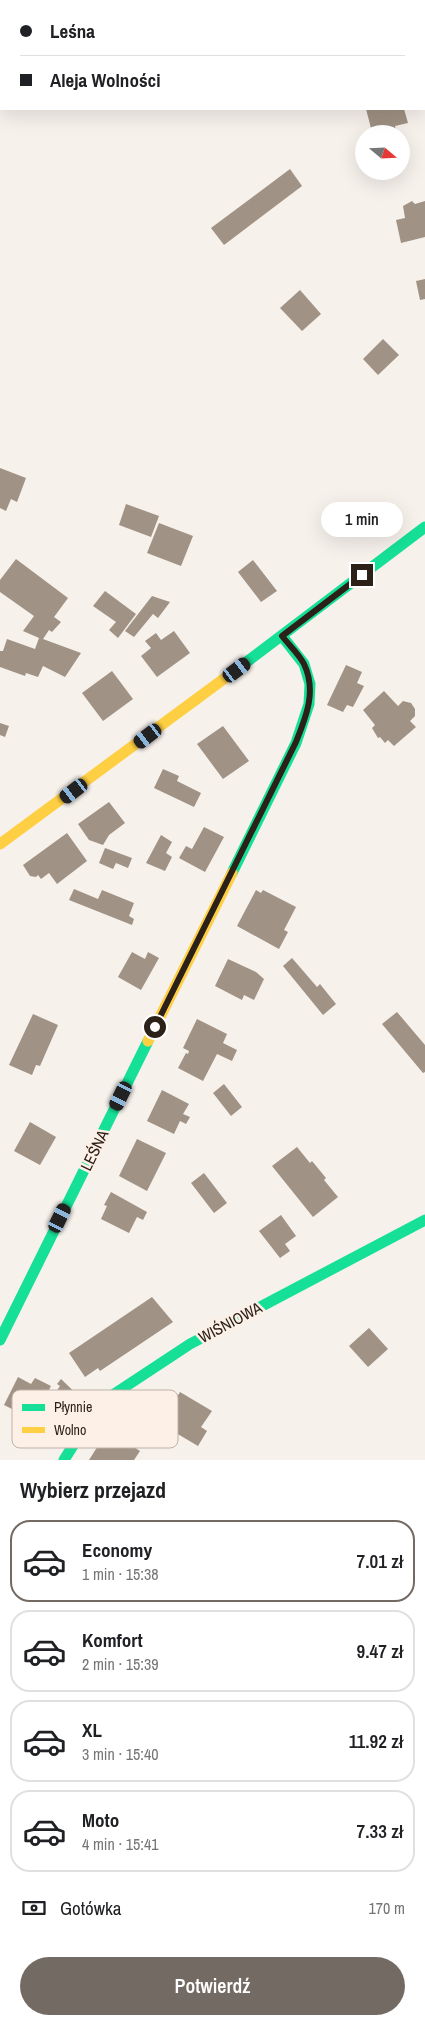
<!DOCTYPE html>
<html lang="pl">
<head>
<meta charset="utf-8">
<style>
  body { margin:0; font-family:"Archivo Narrow",sans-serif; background:#f6f6f6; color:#202124; height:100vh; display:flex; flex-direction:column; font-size:19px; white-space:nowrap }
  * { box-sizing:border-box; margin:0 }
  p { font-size:16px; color:#757577 }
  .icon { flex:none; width:28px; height:28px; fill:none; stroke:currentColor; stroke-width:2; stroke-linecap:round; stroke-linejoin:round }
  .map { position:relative; height:1460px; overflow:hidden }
  .panel { display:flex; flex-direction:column; background:#fff; flex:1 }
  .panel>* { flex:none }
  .hud { position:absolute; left:0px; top:0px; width:425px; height:110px; box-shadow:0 5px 20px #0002; display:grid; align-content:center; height:110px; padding:0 20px; background:#fff }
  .needle { width:32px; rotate:109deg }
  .buttons { position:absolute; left:355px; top:125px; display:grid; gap:10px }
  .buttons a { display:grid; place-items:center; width:55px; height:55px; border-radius:50%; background:#fff; box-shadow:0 5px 20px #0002; font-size:25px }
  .end { position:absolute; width:22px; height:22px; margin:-11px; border:6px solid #2c2119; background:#fff; box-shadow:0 0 0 2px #fff }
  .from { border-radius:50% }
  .bubble { position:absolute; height:35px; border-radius:18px; background:#fff; box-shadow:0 5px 20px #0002; font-size:16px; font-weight:600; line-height:35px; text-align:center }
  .car { position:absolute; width:15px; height:30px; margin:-15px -8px; border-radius:6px; box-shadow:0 0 4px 1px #0007; background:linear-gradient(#222 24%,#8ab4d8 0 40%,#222 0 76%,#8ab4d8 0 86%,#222 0) }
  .hud b { display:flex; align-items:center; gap:18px; height:48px; font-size:19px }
  .hud b+b { border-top:1px solid #e0e0e0 }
  .hud i { width:12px; height:12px; background:#202124 }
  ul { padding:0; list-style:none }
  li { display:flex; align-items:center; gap:15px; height:82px; margin:0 10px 8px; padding:0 10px; border:2px solid #e0e0e0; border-radius:20px }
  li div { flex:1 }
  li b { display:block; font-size:19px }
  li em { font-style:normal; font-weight:600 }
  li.on { border-color:#736a63 }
  li>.icon { width:45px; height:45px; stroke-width:1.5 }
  h2 { padding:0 20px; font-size:22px; line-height:60px }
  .pay { display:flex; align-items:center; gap:12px; height:55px; padding:0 20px; font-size:19px }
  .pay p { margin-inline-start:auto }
  .primary-button { display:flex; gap:10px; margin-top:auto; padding:10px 20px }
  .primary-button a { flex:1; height:58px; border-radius:30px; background:#736a63; color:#fff; font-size:20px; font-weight:600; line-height:58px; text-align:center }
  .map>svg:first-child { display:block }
  .building { fill:#a09284 }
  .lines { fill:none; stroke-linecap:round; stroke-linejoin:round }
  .fast { stroke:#16e098; stroke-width:11 }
  .slow { stroke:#ffcf43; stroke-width:11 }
  .route { stroke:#2c2119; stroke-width:6 }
  .labels { text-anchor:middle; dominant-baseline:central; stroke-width:5; stroke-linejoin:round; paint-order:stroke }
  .street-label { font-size:16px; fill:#2c2119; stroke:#fcf0e7 }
  .key { fill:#fcf0e7; stroke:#beb2a9; stroke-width:1 }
  .key-label { font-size:14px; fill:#2c2119 }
</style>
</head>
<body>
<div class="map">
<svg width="425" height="1460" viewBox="0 0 425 1460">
  <rect width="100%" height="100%" fill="#f7f1ec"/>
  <!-- building -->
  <g class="building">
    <path d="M366,109H404L408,123L395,126L396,131L387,134L385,129L372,132Z"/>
    <path d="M290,169L302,186L224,245L211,228Z"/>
    <path d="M412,201L415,204L425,201V237L401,243L396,220L405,218L403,206Z"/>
    <path d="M425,279V299L420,300L416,281Z"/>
    <path d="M300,290L321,314L302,331L280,308Z"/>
    <path d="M383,339L399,355L378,375L363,359Z"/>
    <path d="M0,468L26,478L17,502L11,499L6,511L0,508Z"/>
    <path d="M126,504L159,516L151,537L119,525Z"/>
    <path d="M159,523L193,536L181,566L147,553Z"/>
    <path d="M16,559L68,598L54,617L61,622L52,632L49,630L43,639L81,653L65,677L43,666L38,677L26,673L25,676L0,667V651H3L7,639L35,649L39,638L23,631L34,616L0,592V580Z"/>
    <path d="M253,560L277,591L261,602L238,572Z"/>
    <path d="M105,591L136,614L118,638L109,630L116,622L93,606Z"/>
    <path d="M152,596L170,602L158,618L153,614L134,637L125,631Z"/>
    <path d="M174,631L190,653L157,677L141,656L151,648L145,641L156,633L161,640Z"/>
    <path d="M346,665L362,672L357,683L364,686L353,707L347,705L343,712L327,705Z"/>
    <path d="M112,671L133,699L103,721L82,693Z"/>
    <path d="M384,691L398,706L403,701L411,703L415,709V716L410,721L416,727L394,746L388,740L385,743L380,737L378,738L372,728L375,725L363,710Z"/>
    <path d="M0,723L9,726L5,737L0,735Z"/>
    <path d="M223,726L249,761L223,779L197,744Z"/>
    <path d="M163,769L179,776L177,781L201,793L194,807L154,788Z"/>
    <path d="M109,802L125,823L109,835L103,845L89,840L78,824Z"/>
    <path d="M204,827L224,837L205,872L179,858L186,846L192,849Z"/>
    <path d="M67,833L87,861L57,884L49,873L41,879L38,875L36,877L30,876L23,865Z"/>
    <path d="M161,835L172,842L166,853L172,857L165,871L146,863Z"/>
    <path d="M105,848L132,858L128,868L116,863L113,869L99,863Z"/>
    <path d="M74,889L98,899L102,890L134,903L129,916L134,919L132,925L69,900Z"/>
    <path d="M256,890L261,893L263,890L296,907L284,930L288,932L279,949L237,926Z"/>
    <path d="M132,952L145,959L148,952L159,958L141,990L118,977Z"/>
    <path d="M292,958L317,987L320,984L336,1004L323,1015L283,966Z"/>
    <path d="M228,959L256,972L264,979L254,1000L244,995L242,1000L215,986Z"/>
    <path d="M397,1012L425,1045V1072L423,1073L382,1024Z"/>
    <path d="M33,1014L58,1025L40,1066L36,1065L32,1075L9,1065Z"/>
    <path d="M197,1019L227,1034L223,1043L237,1050L232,1061L217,1054L203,1081L178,1068L186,1053L188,1054L189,1051L183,1048Z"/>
    <path d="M224,1084L242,1107L231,1116L213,1093Z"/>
    <path d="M162,1090L189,1104L183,1114L190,1117L186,1124L180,1121L174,1134L147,1121Z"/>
    <path d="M30,1122L56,1137L40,1165L14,1151Z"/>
    <path d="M137,1139L166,1153L147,1191L119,1176Z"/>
    <path d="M297,1147L310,1163L312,1161L326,1178L324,1180L338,1197L313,1217L272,1166Z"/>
    <path d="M204,1173L227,1203L214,1213L191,1183Z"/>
    <path d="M111,1192L147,1212L143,1220L137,1217L129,1233L101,1219L107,1206L104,1205Z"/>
    <path d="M281,1215L296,1236L285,1244L290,1251L280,1258L259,1231Z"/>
    <path d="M152,1297L173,1322L100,1371L98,1368L85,1377L69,1353Z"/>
    <path d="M369,1328L388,1349L368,1367L349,1346Z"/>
    <path d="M18,1377L31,1384L35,1378L51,1386L34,1420L4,1405Z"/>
    <path d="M61,1379L86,1403L70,1427L60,1421L62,1418L58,1415L67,1400L56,1392L60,1386L57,1384Z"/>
    <path d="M180,1392L212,1411L201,1427L207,1431L198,1446L176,1433L172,1439L154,1428L165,1410L168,1412Z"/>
    <path d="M108,1430L140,1451L134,1460H89Z"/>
  </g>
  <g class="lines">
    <!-- fast -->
    <g class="fast">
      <path d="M244,664L425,527"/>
      <path d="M232,873L296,743L309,704L310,684L304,664L282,636"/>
      <path d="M0,1340L148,1041"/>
      <path d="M64,1460L99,1404L190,1344L425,1220"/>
    </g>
    <!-- slow -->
    <g class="slow">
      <path d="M0,844L244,664"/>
      <path d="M148,1041L232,873"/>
    </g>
  </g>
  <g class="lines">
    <!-- route -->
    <path class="route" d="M155,1027L296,742C306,717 317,691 304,664C299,654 289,645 282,636L362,575"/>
  </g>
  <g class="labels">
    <!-- street labels -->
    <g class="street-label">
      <text transform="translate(94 1150) rotate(-64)">LEŚNA</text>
      <text transform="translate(230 1322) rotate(-28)">WIŚNIOWA</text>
    </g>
  </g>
  <!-- legend -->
  <rect x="12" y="1390" width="166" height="58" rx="8" class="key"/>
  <rect x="22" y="1404" width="23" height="7" fill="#16e098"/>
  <rect x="22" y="1427" width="23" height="6" fill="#ffcf43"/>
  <g class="key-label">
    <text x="54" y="1412">Płynnie</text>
    <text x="54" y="1435">Wolno</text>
  </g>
</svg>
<div class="buttons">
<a><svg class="needle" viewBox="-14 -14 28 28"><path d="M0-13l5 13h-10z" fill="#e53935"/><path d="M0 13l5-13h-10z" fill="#757577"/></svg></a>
</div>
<i class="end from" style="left:155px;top:1027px"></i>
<i class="end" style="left:362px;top:575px"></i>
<div class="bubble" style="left:321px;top:502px;width:82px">1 min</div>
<i class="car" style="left:237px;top:670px;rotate:53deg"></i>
<i class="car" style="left:148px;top:736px;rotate:233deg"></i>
<i class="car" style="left:74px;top:791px;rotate:233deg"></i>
<i class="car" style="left:121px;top:1096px;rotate:206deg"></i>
<i class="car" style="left:60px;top:1218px;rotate:26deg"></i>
<div class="hud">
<b><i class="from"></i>Leśna</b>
<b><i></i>Aleja Wolności</b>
</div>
</div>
<section class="panel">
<h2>Wybierz przejazd</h2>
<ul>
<li class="on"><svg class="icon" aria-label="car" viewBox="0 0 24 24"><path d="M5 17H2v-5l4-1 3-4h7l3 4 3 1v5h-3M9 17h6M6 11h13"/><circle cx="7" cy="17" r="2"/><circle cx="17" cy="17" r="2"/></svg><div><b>Economy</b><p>1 min · 15:38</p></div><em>7.01 zł</em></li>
<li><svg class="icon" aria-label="car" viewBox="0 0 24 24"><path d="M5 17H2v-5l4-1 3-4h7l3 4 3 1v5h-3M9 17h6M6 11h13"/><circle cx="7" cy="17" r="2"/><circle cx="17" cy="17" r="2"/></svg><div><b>Komfort</b><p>2 min · 15:39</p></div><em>9.47 zł</em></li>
<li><svg class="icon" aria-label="car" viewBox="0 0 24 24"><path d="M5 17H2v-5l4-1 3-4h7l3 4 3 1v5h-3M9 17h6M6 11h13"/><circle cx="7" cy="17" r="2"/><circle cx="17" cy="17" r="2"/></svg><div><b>XL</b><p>3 min · 15:40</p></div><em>11.92 zł</em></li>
<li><svg class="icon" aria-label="car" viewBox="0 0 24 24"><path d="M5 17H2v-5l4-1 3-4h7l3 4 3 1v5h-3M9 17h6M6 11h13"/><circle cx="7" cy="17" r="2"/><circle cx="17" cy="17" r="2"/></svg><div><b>Moto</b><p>4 min · 15:41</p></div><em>7.33 zł</em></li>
</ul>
<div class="pay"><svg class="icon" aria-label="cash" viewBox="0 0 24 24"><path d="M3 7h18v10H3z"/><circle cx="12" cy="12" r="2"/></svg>Gotówka<p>170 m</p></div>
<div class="primary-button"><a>Potwierdź</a></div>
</section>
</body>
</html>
